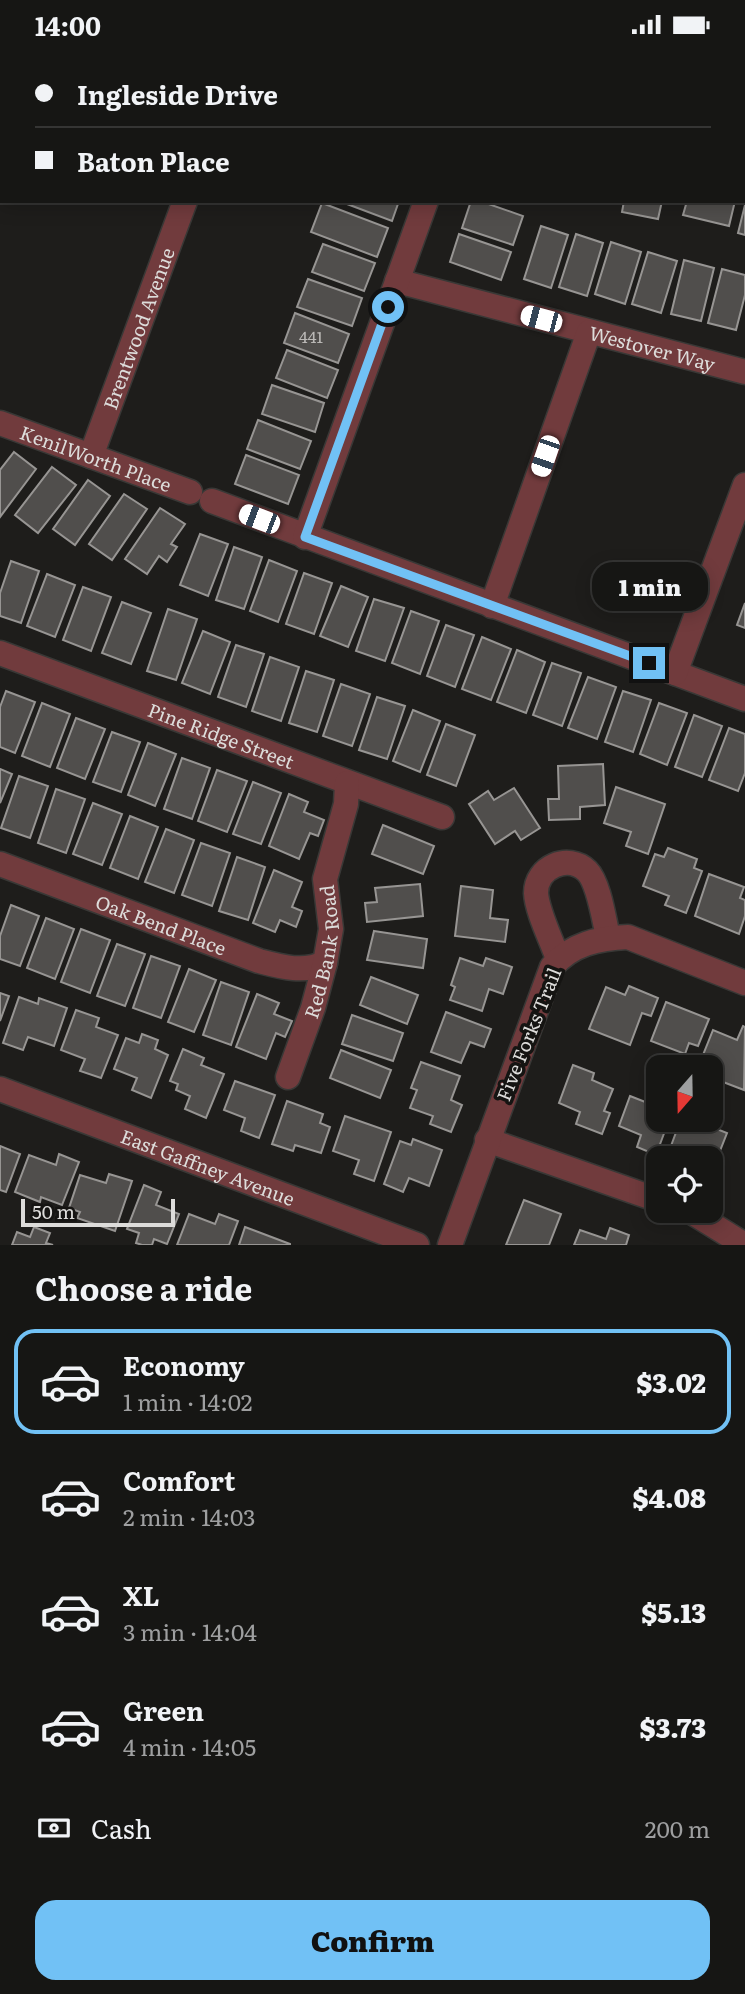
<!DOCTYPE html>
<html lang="en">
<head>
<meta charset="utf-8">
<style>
  body { margin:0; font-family:Literata,serif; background:#1f1f1d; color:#f1f3f6; height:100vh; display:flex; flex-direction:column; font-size:26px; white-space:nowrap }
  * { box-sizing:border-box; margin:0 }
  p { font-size:23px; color:#9e9fa0 }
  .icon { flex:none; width:38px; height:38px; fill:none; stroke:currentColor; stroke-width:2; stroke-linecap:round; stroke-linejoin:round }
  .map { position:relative; height:1196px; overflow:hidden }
  .drawer { display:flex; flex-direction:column; background:#161614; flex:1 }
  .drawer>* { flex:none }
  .hud { position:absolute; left:0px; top:0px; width:746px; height:154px; box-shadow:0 4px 18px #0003,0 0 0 2px #353534; display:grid; align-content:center; height:154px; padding:0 35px; background:#161614 }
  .needle { width:46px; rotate:200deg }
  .buttons { position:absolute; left:646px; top:1006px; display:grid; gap:14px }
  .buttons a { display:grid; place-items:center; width:77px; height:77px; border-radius:14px; background:#161614; box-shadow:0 4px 18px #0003,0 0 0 2px #353534; font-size:35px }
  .scale { position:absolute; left:21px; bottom:18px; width:154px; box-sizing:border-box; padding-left:7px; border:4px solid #dddcda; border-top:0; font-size:19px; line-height:24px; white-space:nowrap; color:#dddcda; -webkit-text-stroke:5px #151412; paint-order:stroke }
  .end { position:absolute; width:32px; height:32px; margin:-16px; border:9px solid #71c1f5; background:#111; box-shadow:0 0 0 4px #111 }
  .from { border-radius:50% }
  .bubble { position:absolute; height:49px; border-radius:21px; background:#161614; box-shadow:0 4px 18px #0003,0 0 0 2px #353534; font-size:23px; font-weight:800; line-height:49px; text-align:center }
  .car { position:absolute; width:21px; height:42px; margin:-21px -10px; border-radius:9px; box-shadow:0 0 5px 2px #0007; background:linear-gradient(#fff 24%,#345 0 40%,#fff 0 76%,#345 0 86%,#fff 0) }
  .hud b { display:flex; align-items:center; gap:24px; height:66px; font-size:26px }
  .hud b+b { border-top:2px solid #353534 }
  .hud i { width:18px; height:18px; background:#f1f3f6 }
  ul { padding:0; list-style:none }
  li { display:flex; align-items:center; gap:21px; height:105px; margin:0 14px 10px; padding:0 21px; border:4px solid transparent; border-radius:21px }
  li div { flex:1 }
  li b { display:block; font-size:26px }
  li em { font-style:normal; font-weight:800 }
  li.active { border-color:#71c1f5 }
  li>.icon { width:63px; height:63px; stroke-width:1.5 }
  h2 { padding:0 35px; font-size:32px; line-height:84px }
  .pay { display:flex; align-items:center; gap:18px; height:77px; padding:0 35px; font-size:26px }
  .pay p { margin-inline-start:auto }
  .primary-button { display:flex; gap:14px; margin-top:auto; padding:14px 35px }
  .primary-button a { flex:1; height:80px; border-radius:21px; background:#71c1f5; color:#111; font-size:28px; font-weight:800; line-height:80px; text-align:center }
  .status { display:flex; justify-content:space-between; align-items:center; height:49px; padding:0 35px; background:#161614; direction:ltr }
  .status svg { height:19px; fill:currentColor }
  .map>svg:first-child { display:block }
  .building { fill:#504e4c; stroke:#979593; stroke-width:2 }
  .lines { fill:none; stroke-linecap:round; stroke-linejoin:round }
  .minor-casing { stroke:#393836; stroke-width:27 }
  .minor { stroke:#713b3d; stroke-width:24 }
  .route { stroke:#71c1f5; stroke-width:9 }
  .labels { text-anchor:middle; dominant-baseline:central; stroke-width:7; stroke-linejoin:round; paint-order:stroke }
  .number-label { font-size:16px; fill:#bab8b6 }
  .street-label { font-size:19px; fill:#dddcda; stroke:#151412 }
</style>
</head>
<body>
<div class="status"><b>14:00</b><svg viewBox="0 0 49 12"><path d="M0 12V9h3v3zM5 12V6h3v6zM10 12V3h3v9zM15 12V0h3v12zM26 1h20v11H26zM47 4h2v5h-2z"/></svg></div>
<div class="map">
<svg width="745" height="1196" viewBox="0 0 745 1196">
  <rect width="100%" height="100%" fill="#1e1d1b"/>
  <!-- building -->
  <g class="building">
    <path d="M625,0H674L625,2Z"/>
    <path d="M691,0H739L691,2Z"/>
    <path d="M339,152H399L392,172Z"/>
    <path d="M471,152H480L523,167L513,196L462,179Z"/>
    <path d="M624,152H662L658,170L622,163Z"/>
    <path d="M687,152H735L729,177L683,166Z"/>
    <path d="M322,154L388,179L377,208L311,183Z"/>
    <path d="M745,156V186L738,184Z"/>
    <path d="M541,177L568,186L551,239L524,230Z"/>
    <path d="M459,185L511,203L501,231L450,213Z"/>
    <path d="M576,185L603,194L587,247L559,238Z"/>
    <path d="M611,193L641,203L625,255L595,245Z"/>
    <path d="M323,195L375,214L364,242L312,223Z"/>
    <path d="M648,203L677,212L661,264L632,255Z"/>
    <path d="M684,211L714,219L701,272L671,265Z"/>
    <path d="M722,220L745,226V246L736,281L708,274Z"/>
    <path d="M308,230L362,249L352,277L297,258Z"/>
    <path d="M295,264L349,285L338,314L284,294Z"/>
    <path d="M287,301L338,321L327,349L276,329Z"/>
    <path d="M272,336L324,354L315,383L262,365Z"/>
    <path d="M258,371L311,392L300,420L247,400Z"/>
    <path d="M14,403L36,420L0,468V421Z"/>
    <path d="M246,406L299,426L288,455L235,435Z"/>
    <path d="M52,418L76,436L38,484L15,466Z"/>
    <path d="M88,431L110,447L75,496L53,480Z"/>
    <path d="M124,445L147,460L112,511L89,495Z"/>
    <path d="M160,459L185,475L171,495L177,498L167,513L159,507L147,525L125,510Z"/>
    <path d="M200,485L228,495L208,547L180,536Z"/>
    <path d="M234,498L262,508L244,560L216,551Z"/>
    <path d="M269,511L297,522L278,573L250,562Z"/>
    <path d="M11,512L39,522L21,574L0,567V544Z"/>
    <path d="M304,524L332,534L314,585L286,575Z"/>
    <path d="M47,525L75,536L55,588L27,577Z"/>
    <path d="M341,537L368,548L348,598L320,587Z"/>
    <path d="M83,538L111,548L91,602L63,591Z"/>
    <path d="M374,550L404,559L385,612L356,602Z"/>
    <path d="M122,553L151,564L131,615L102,604Z"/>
    <path d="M745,554V579L737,576Z"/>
    <path d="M168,560L197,570L176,631L147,622Z"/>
    <path d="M411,562L439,572L420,625L392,614Z"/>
    <path d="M446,576L474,586L455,638L427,627Z"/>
    <path d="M203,582L230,593L210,645L182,634Z"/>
    <path d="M482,588L511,600L491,651L462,640Z"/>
    <path d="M236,596L264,605L246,658L218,648Z"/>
    <path d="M517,601L545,613L526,664L497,653Z"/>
    <path d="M270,608L299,618L281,672L252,662Z"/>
    <path d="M552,614L581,624L562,677L533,666Z"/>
    <path d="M306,622L334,631L317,683L289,674Z"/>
    <path d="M588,628L616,638L597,690L568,679Z"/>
    <path d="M341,635L370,645L352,697L323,687Z"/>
    <path d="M6,642L35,653L15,704L0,698V658Z"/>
    <path d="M623,642L651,651L633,703L605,693Z"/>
    <path d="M377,648L405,657L387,710L359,701Z"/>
    <path d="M42,654L70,665L50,718L22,707Z"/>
    <path d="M659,654L687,664L667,716L640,705Z"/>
    <path d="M413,661L440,672L420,723L393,712Z"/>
    <path d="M694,666L722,677L702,728L675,718Z"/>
    <path d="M76,669L105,680L85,730L57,719Z"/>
    <path d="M446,675L475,686L456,737L427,726Z"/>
    <path d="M729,679L745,685V724L738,742L709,731Z"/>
    <path d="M112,683L140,693L121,743L93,733Z"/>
    <path d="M148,694L176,705L155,757L128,746Z"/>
    <path d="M182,709L210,719L192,770L164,760Z"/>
    <path d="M603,715L605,756L580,758V770L549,771L548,750H559L558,717Z"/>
    <path d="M0,720L12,725L0,754Z"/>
    <path d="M217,721L247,732L227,783L198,772Z"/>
    <path d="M19,727L48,737L30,789L1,779Z"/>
    <path d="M253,733L281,744L261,795L233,785Z"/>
    <path d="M616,738L665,755L648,805L626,797L631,783L604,774Z"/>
    <path d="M514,739L540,779L521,791L515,782L495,795L469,755L488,742L494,751Z"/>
    <path d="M56,740L85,750L66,804L38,794Z"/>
    <path d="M289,745L308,753L304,763L324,771L318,787L310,784L299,810L269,797Z"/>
    <path d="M93,754L122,765L102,816L73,805Z"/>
    <path d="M130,767L158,778L138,830L110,819Z"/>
    <path d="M383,776L434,797L423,825L372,805Z"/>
    <path d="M166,780L194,791L174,844L145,833Z"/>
    <path d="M201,794L230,804L212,857L182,846Z"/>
    <path d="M668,799L697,810L694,819L702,822L686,864L665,856L669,847L643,837L655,805L664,808Z"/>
    <path d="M237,808L265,818L248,871L219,862Z"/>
    <path d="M274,821L302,833L292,858L302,862L296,878L280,871L275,883L253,874Z"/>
    <path d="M709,825L744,838L740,849L745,851V867L739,885L695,867Z"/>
    <path d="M420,835L423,867L367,873L365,854L377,853L375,839Z"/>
    <path d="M461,837L493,841L490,869L508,871L505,893L455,887Z"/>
    <path d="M11,856L39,867L20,917L0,910V887Z"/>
    <path d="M46,869L74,880L55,930L27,919Z"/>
    <path d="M81,880L110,891L90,944L61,933Z"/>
    <path d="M374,882L427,890L423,919L367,911Z"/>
    <path d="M117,895L145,905L125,957L97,947Z"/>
    <path d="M151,907L180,917L161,969L133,959Z"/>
    <path d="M460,909L483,917L486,909L512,918L503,945L489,940L482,962L450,951L455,938L451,936Z"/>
    <path d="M189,920L216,931L194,983L168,973Z"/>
    <path d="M371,928L418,946L407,975L360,956Z"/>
    <path d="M221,933L249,943L231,996L203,986Z"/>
    <path d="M629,937L658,949L651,967L642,964L630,996L589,980L606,938L625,946Z"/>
    <path d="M0,944L9,947L0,972Z"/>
    <path d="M257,945L279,954L274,965L292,972L285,988L276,984L266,1010L236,998Z"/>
    <path d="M19,948L38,955L39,949L67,959L54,997L28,988L23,1001L3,994Z"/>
    <path d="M666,953L709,970L698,997L689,994L685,1005L651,992Z"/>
    <path d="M76,961L99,969L96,978L118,986L101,1029L80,1022L85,1010L61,1001Z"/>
    <path d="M446,963L491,980L484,998L470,993L461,1014L431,1003Z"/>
    <path d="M352,966L403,984L393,1012L342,995Z"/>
    <path d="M743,977L745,978L744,1041L710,1028V1018L699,1016L713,981L737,991Z"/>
    <path d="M142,985L158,991L155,1000L168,1006L151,1049L132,1041L137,1029L114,1020L126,989L139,994Z"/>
    <path d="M183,1000L204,1009L201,1016L224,1025L206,1069L185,1060L190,1047L176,1041L178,1035L170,1032Z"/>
    <path d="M341,1001L391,1021L380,1049L330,1029Z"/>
    <path d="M421,1013L460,1027L451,1051L462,1056L451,1083L430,1075L433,1067L410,1059L417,1041L411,1039Z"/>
    <path d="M573,1016L594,1024L592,1031L613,1040L604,1062L610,1064L602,1085L576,1075L580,1063L559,1054Z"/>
    <path d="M235,1032L275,1046L259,1089L241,1082L245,1069L224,1061Z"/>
    <path d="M630,1047L658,1058V1071H669L656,1106L637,1098L641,1086L619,1077Z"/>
    <path d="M287,1052L323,1065L320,1074L330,1078L321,1104L295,1096L293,1102L272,1095Z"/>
    <path d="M345,1067L391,1083L374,1132L354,1125L359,1111L333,1102Z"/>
    <path d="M694,1071L727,1084L712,1122L710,1110H679L668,1105L678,1078L689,1082Z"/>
    <path d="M413,1090L442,1101L429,1137L409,1129L403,1143L384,1135L400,1092L411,1096Z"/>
    <path d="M0,1097L20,1105L6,1143L0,1141Z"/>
    <path d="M59,1105L79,1113L62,1156L41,1148L40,1153L15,1143L29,1106L56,1116Z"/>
    <path d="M109,1125L132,1132L115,1182L77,1169L80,1163L69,1159L80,1126L106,1134Z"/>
    <path d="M144,1136L161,1143L156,1156L179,1165L167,1195L154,1190L152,1196H142L136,1194L139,1184L127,1180Z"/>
    <path d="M524,1151L561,1165L549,1196H506Z"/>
    <path d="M189,1165L215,1175L219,1165L238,1172L229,1196H177Z"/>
    <path d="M34,1178L50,1184L46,1194L53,1196H12L17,1183L30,1188Z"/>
    <path d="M245,1178L290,1195V1196H239Z"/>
    <path d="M610,1179L629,1186L626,1196H574L580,1181L606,1190Z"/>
  </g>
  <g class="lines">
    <defs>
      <g id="minor">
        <path d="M80,0L81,2"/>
        <path d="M251,0L254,2"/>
        <path d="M29,2L30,0"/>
        <path d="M744,77H745"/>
        <path d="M0,79L2,75"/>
        <path id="s1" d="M397,232L745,323"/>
        <path id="s2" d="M0,374L190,443"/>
        <path id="s3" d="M91,407L185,152"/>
        <path d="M212,452L745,650"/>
        <path d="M305,488L426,152"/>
        <path d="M492,557L589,283"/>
        <path id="s4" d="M0,604L442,768"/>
        <path d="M675,624L745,436"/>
        <path id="s5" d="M0,815L259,912C282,918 303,924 325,914"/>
        <path d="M558,910C552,892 537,863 536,844C536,818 568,804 587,822C599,834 604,871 608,888"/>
        <path id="s6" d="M288,1028L313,959L325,914L331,880L325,830L346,755L347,734"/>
        <path id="s7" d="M0,1040L417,1196"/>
        <path d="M487,1091L658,1151"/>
        <path d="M690,1162L745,1196"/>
        <path d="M450,1196L552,918C571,895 599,889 628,888L745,934"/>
      </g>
    </defs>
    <!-- minor casing -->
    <use href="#minor" class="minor-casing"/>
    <!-- minor -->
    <use href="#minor" class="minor"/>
  </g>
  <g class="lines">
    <!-- route -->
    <path class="route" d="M388,258L305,488L649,614"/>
  </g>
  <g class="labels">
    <!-- number labels -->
    <g class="number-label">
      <text x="311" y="287">441</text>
    </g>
    <!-- street labels -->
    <g class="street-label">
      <text stroke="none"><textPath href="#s3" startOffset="136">Brentwood Avenue</textPath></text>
      <text stroke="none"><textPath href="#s1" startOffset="264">Westover Way</textPath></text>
      <text stroke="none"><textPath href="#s2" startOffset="102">KenilWorth Place</textPath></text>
      <text stroke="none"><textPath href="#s4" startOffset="236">Pine Ridge Street</textPath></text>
      <text stroke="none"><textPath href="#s5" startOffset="172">Oak Bend Place</textPath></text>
      <text stroke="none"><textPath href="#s6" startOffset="131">Red Bank Road</textPath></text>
      <text transform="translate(528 985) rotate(-68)">Five Forks Trail</text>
      <text stroke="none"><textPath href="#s7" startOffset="222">East Gaffney Avenue</textPath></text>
    </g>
  </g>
</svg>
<div class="buttons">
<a><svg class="needle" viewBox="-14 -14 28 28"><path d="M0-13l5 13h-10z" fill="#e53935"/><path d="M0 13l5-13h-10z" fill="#9e9fa0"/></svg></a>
<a><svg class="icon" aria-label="locate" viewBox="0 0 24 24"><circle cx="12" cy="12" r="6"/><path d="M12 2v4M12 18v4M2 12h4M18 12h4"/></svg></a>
</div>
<div class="scale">50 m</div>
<i class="end from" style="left:388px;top:258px"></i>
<i class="end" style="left:649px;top:614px"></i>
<div class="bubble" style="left:592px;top:513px;width:116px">1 min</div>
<i class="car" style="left:541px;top:270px;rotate:285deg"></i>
<i class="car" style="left:545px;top:407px;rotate:199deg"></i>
<i class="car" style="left:259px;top:470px;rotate:291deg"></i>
<div class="hud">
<b><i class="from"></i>Ingleside Drive</b>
<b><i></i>Baton Place</b>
</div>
</div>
<section class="drawer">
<h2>Choose a ride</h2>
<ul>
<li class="active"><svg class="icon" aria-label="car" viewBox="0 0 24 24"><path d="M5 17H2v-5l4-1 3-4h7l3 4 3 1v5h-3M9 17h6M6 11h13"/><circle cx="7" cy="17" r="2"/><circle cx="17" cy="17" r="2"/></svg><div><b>Economy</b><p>1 min · 14:02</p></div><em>$3.02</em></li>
<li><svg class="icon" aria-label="car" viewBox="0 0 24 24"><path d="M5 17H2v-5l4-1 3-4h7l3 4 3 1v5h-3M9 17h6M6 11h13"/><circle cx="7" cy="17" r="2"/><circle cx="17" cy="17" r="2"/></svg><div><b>Comfort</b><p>2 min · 14:03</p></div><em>$4.08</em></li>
<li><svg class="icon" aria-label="car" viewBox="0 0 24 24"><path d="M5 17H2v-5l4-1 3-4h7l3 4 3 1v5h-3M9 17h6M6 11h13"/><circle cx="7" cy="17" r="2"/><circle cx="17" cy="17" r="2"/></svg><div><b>XL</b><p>3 min · 14:04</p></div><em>$5.13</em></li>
<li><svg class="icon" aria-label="car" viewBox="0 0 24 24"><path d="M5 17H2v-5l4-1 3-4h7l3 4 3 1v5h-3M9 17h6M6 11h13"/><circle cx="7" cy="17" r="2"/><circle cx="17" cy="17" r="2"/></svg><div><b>Green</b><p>4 min · 14:05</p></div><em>$3.73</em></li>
</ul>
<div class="pay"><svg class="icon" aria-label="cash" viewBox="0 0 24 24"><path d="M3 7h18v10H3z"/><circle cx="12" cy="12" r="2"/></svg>Cash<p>200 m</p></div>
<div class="primary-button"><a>Confirm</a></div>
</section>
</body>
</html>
